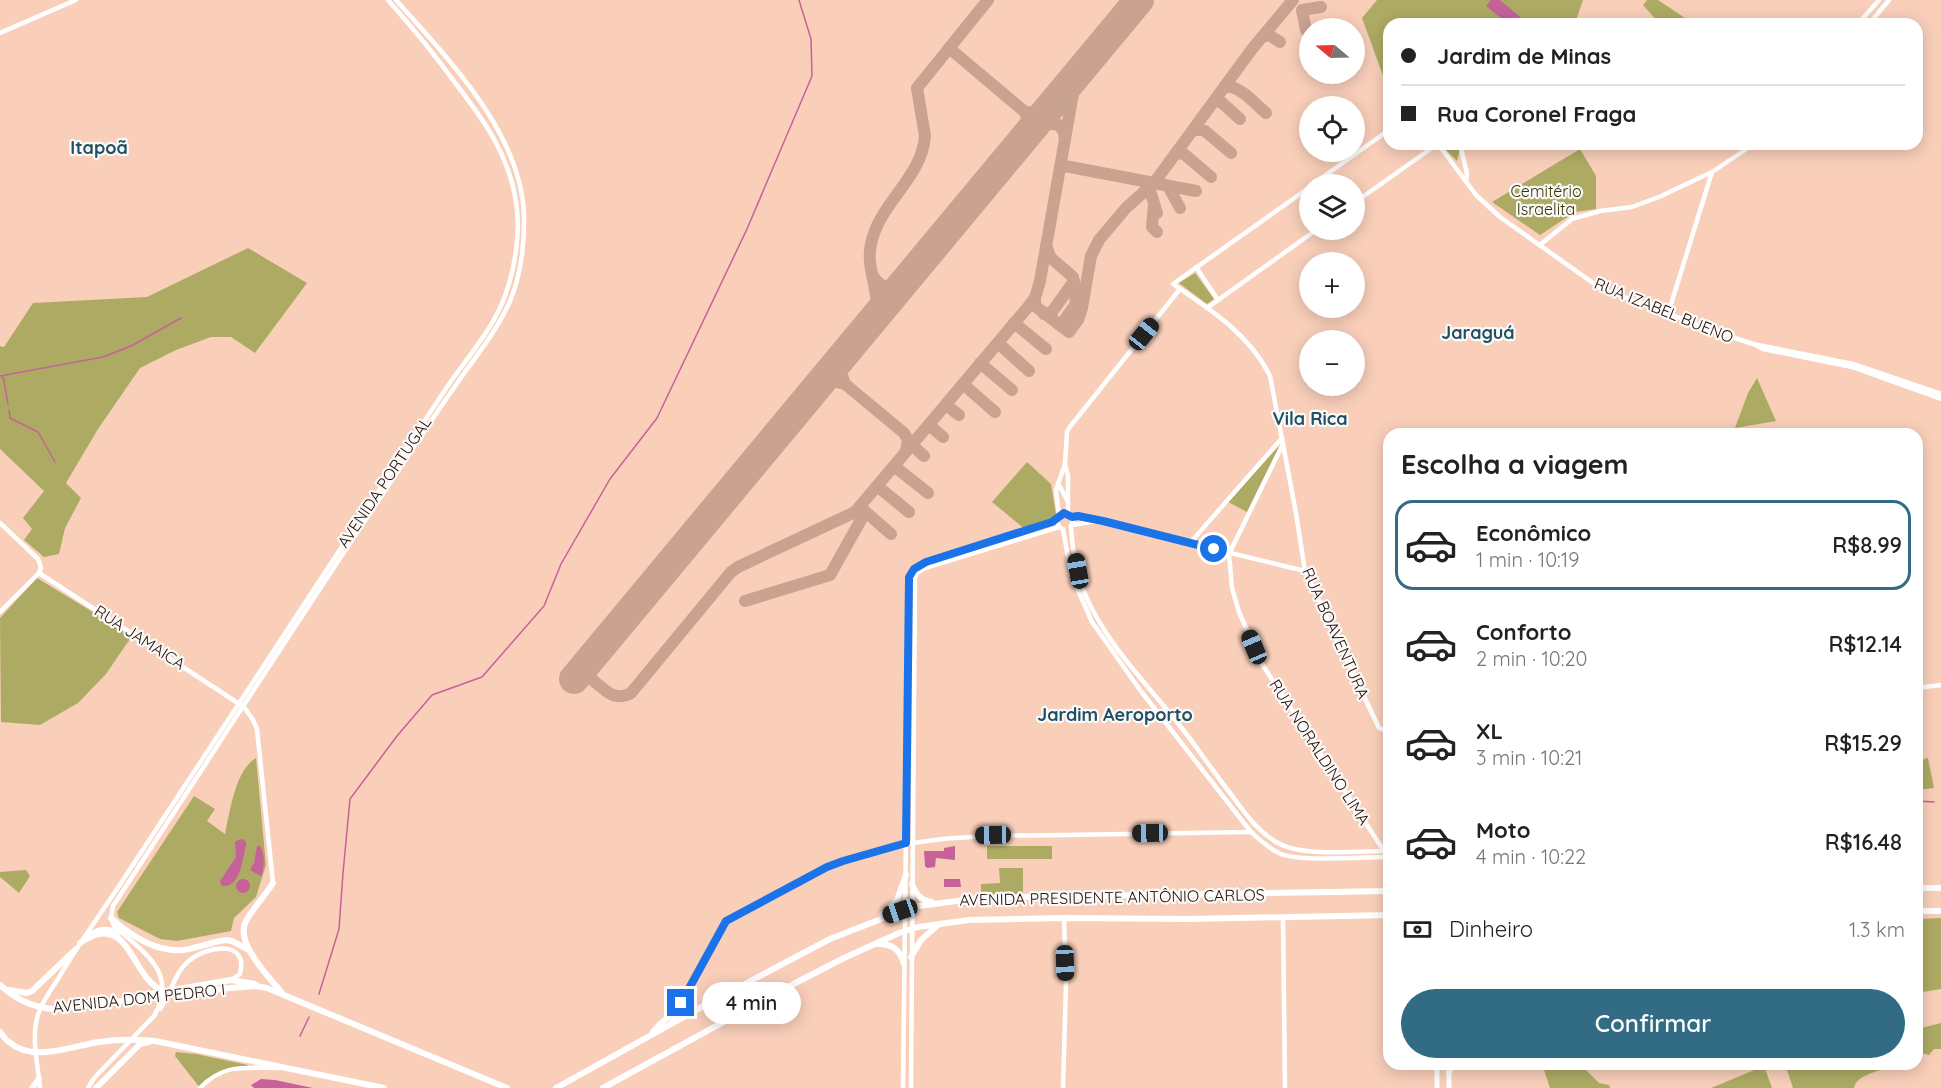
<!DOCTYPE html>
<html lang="pt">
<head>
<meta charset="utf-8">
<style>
  body { margin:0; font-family:Quicksand,sans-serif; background:#f2f2f2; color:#222; height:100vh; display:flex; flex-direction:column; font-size:22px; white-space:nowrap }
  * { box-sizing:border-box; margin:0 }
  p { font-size:20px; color:#767676 }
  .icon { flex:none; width:33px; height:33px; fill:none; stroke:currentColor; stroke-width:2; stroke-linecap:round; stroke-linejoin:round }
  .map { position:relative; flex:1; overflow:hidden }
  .panel { position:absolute; left:1383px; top:428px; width:540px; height:642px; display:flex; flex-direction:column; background:#fff; border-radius:18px; box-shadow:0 3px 15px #0003 }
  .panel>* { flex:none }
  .banner { position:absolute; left:1383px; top:18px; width:540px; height:132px; border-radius:18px; box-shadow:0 3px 15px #0003; display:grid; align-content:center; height:132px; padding:0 18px; background:#fff }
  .needle { width:39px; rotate:289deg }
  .controls { position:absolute; left:1299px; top:18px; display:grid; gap:12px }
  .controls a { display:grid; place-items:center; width:66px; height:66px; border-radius:50%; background:#fff; box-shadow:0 3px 15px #0003; font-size:30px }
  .end { position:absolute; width:27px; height:27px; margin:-14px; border:8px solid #1a73e8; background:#fff; box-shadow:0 0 0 3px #fff }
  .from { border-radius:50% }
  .bubble { position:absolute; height:42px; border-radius:21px; background:#fff; box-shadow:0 3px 15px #0003; font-size:20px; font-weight:600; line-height:42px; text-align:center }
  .car { position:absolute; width:18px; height:36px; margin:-18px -9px; border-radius:8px; box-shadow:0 0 4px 2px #0007; background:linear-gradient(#222 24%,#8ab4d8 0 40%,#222 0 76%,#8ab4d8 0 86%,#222 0) }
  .banner b { display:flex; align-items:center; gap:21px; height:57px; font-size:22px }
  .banner b+b { border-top:2px solid #e0e0e0 }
  .banner i { width:15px; height:15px; background:#222 }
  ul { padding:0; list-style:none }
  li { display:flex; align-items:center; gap:18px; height:90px; margin:0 12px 9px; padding:0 6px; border:3px solid transparent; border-radius:18px }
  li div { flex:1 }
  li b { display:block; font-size:22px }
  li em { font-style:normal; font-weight:600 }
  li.current { border-color:#316c84 }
  li>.icon { width:54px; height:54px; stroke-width:1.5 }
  h2 { padding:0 18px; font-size:27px; line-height:72px }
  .pay { display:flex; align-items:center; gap:15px; height:66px; padding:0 18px; font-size:22px }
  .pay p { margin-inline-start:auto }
  .action { display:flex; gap:12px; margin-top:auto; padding:12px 18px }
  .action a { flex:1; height:69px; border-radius:36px; background:#316c84; color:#fff; font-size:24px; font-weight:600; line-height:69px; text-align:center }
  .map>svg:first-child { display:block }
  .green { fill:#adab63 }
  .water { fill:#c6619a }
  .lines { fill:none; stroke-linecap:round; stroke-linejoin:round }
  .stream { stroke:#c6619a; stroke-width:1.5 }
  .taxiway { stroke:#c9a390; stroke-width:12 }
  .runway { stroke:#c9a390; stroke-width:30 }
  .secondary { stroke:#fff; stroke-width:4.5 }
  .primary { stroke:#fff; stroke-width:5 }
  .highway { stroke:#fff; stroke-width:6 }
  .route { stroke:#1a73e8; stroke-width:8 }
  .labels { text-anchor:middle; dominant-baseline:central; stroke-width:4.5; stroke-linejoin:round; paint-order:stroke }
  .park-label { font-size:16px; fill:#363400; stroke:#fafafa }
  .street-label { font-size:16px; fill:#260e03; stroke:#fafafa }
  .neighbourhood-label { font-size:18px; font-weight:bold; fill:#205063; stroke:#fafafa }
</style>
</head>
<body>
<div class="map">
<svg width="1941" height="1088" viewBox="0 0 1941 1088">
  <rect width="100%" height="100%" fill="#f9cfba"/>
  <!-- green -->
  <g class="green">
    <path d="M1377,0H1583L1575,23L1576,24H1389V92L1362,18Z"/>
    <path d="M1647,0H1658L1694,24H1660L1643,5Z"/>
    <path d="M1440,144H1459L1460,149L1457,161Z"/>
    <path d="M1580,149L1596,176V209L1575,212L1540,235L1492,202Z"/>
    <path d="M248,248L307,283L255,353L231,337H211L176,350L140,368L98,429L66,483L81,498L65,528L59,554L44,557L24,540L32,529L23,518L44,491L0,449V346L4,347L33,303L147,297Z"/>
    <path d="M1195,273L1214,299L1207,304L1179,283Z"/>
    <path d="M1757,378L1776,421L1735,428L1748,393Z"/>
    <path d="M1280,445L1247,512L1228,502Z"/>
    <path d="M1027,462L1051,484L1056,515L1052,522L1026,530L992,502Z"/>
    <path d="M37,578L132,636L106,674L78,703L40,725L1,722L0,618Z"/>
    <path d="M256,758L266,865L256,897L234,918L231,931L177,941L160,939L119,918L117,912L194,796L215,809L207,821L225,834C230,812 235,770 256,758Z"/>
    <path d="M1928,758L1934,788L1918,790L1917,761Z"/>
    <rect x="987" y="846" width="65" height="13"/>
    <path d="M999,868H1023V894L981,895V884L1000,883Z"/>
    <path d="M26,870L30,876L19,893L0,877V872Z"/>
    <path d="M1941,918V989L1917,993V919Z"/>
    <path d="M1941,1023V1049H1934L1929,1055L1917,1052V1029Z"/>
    <path d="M176,1052L196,1054L248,1065L247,1068L220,1075L200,1088L175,1056Z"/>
    <path d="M1542,1064H1580L1599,1083L1609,1085L1610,1088H1550Z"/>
    <path d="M1785,1064H1903V1065C1889,1069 1857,1072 1854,1088H1793Z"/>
    <path d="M1764,1066L1772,1088H1711Z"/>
  </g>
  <!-- water -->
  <g class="water">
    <path d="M1491,0H1500L1520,17L1514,24H1508L1486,6Z"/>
    <path d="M243,839L246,842V846C242,859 241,888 222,886L220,881L236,857L235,842L239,840Z"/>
    <path d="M257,846H260C265,854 265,867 261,876L250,870L254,863Z"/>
    <path d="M955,846V860L936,858L935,867L927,868L925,866L924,851H944V848Z"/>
    <path d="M944,879H960L961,887H944Z"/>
    <circle cx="243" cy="886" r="7"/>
    <path d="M261,1079L275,1080L313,1088H254L251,1085Z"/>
  </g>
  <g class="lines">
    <!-- stream -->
    <g class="stream">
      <path d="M0,376L103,357L131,346L181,318"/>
      <path d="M3,376L8,404"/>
      <path d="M9,410L10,418L38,432L55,462"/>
      <path d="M1917,801L1934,802"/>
      <path d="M319,994L339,929L343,873L350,799L397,736L432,695L482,677L544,606L561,564L610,479L657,418L747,229L812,76L811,39L799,0"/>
      <path d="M300,1036L309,1017"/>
    </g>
    <!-- taxiway -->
    <g class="taxiway">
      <path d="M1306,30L1302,10L1321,7"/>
      <path d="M1262,37L1269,35L1280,42"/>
      <path d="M949,48L1025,112L1029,122L1027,135"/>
      <path d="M1225,87C1240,85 1255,104 1266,113"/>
      <path d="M1215,101L1221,102L1240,119"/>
      <path d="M1025,112L1040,113L1050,107"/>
      <path d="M1033,127L1048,123L1059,125L1064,132L1065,140"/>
      <path d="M1194,130H1201L1205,131L1231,153"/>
      <path d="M1176,153L1184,154L1211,177"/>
      <path d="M1060,169L1065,166L1196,191"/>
      <path d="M1145,183L1149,187L1157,213"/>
      <path d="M1168,186L1180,208"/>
      <path d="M1154,205L1152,227L1157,232"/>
      <path d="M1046,246L1051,258L1073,277L1076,304L1063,322L1058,324"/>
      <path d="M872,274C879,288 890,290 904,283"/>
      <path d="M1035,298V306L1069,332L1078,320L1082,308L1091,256L1099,240L1126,208L1154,183L1252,49L1293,0"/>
      <path d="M1044,314L1052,312L1074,281"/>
      <path d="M875,318C882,294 865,269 871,244C879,203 922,178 925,136L917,88L988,0"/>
      <path d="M1014,323L1046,349"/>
      <path d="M998,343L1029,371"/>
      <path d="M841,358L840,370L845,384"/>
      <path d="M980,363L1012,390"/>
      <path d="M820,383L832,381L845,384L904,433L908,440L906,451"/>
      <path d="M963,384L995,412"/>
      <path d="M946,405L959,415"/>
      <path d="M929,425L943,437"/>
      <path d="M912,445L924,456"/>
      <path d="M894,466L928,493"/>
      <path d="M877,486L909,512"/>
      <path d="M860,507L891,534"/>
      <path d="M745,601L830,575L862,518L855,512"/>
      <path d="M593,655C591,661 588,668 590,675C591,680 596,683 600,686C610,695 618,700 631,693L731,572L738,567L855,512L1028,307L1035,298L1040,281L1074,88L1080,70"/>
    </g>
    <!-- runway -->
    <path class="runway" d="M574,679L1139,0"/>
    <!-- secondary -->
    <g class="secondary">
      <path d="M1858,24L1879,0"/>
      <path d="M1869,24L1889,0"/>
      <path d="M0,33L76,0"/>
      <path d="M1438,144L1476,195L1500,217L1600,288L1720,333L1753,344L1853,364L1941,394"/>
      <path d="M1460,144L1467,174L1466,181"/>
      <path d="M1313,184L1389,130"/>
      <path d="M1310,187L1173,284C1210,309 1250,335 1270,376L1296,513L1305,571L1379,728L1389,732"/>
      <path d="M1354,203L1429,150L1434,144"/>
      <path d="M1541,244L1572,219L1600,211L1632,207L1659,197L1712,172L1754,144"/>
      <path d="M1196,267L1218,300"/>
      <path d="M1207,308L1316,230"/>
      <path d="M1668,314L1712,172"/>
      <path d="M1756,345L1763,349L1852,367L1941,399"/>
      <path d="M1283,444L1229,554L1232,588L1239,612L1262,664L1384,851"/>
      <path d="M1065,464L1068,476V500"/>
      <path d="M1058,483L1068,502V514L1073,520L1071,527"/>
      <path d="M1059,515L1056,490L1065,464L1067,432L1069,428L1180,289"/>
      <path d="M1072,517C1090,514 1120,526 1139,531C1194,544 1249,558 1305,571"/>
      <path d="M0,523L38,559L41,568L39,573"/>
      <path d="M1072,525L1096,521"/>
      <path d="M1071,527C1072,549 1077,573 1085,594C1106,644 1148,685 1181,727C1198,749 1213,771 1230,793C1245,813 1258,833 1280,844C1306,857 1360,851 1389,851"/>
      <path d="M1060,528L1057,522L1058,517L1064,513L1068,514"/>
      <path d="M1063,529L1071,574L1092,622L1140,690L1251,832C1260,840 1269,849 1281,854C1300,862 1365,857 1389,857"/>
      <path d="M1190,543L1282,438"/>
      <path d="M39,573L244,707L253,720L257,729L273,883"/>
      <path d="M0,612L39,573"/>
      <path d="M1917,688L1941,685"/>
      <path d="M1283,918L1285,1088"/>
      <path d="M88,936C98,927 108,927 119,933"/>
      <path d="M160,1009C171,994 175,971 190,960C207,946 249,939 240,974L231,980"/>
      <path d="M154,1016C179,972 143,952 114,926L111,918L113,906C200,773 286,639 374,507C402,465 429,423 458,382C476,356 497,331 510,301C520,277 524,248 524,222C526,138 449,60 396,0"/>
      <path d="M670,1025L726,921L827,867C907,834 980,836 1064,835C1126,834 1189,833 1251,832"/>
      <path d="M40,1088C38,1063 30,1036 39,1012C43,1000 51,990 58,979C77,946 100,915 121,883C210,748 298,612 387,478C410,444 431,410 454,377C473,351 494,326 505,296C515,268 521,231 516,202C509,155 484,120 456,84C435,55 412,27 388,0"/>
      <path d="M88,1088L95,1077L155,1015"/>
      <path d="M200,1088C224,1063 247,1068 278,1068"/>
      <path d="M903,1088L909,577L914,569L926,562L1057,520"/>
      <path d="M911,1088L915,577L918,572L925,568L1059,527"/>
      <path d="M1063,1088L1066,985L1064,918"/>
    </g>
    <!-- primary -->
    <g class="primary">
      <path d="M1437,1064V1088"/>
      <path d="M1449,1071V1088"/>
    </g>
    <!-- highway -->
    <g class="highway">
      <path d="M273,883C265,896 253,908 246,921C234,942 269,977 282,993"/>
      <path d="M912,884C916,894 920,900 932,902"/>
      <path d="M1917,888H1941"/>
      <path d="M1917,911H1941"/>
      <path d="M882,915L897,900L906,875"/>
      <path d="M111,918C131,936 156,953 184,950C198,948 211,942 226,940L232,941L249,950"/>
      <path d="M80,943C130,907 132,982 163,990"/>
      <path d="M878,944C892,944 900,949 904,964"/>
      <path d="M911,957L921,940L939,924"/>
      <path d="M0,985C16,999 31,1007 53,1009L230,988L256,986L267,988L507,1088"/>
      <path d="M9,990L27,993L32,991L75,950"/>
      <path d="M144,995L231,980L255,984"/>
      <path d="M0,1032C3,1035 5,1040 9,1042C33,1063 72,1046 99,1042C118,1039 135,1039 155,1041L384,1088"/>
      <path d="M653,1032L660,1024L677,1010"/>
      <path d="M1449,1073L1451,1064"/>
      <path d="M32,1088L39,1079"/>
      <path d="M96,1088L140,1044L149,1042"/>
      <path d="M556,1088L707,1004L830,939L912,907L979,898L1389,891"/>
      <path d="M603,1088L780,991L844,958L899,933L918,927L969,920L1064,918L1189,919L1389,915"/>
    </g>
  </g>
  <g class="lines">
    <!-- route -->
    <path class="route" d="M681,1003L726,921L827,867L843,861L906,843L909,577L914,569L926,562L1052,522L1064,513L1072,517L1078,516L1103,521L1214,549"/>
  </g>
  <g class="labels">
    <!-- park labels -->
    <g class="park-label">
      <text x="1546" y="191">Cemitério<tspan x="1546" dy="18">Israelita</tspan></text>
    </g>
    <!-- street labels -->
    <g class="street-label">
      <text transform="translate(1664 310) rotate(22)">RUA IZABEL BUENO</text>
      <text transform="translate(384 482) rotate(-56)">AVENIDA PORTUGAL</text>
      <text transform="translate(1336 633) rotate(66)">RUA BOAVENTURA</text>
      <text transform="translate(140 637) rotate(33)">RUA JAMAICA</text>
      <text transform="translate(1320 752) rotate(57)">RUA NORALDINO LIMA</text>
      <text transform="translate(1112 897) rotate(-1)">AVENIDA PRESIDENTE ANTÔNIO CARLOS</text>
      <text transform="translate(139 998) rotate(-6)">AVENIDA DOM PEDRO I</text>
    </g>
    <!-- neighbourhood labels -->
    <g class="neighbourhood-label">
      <text x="99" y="147">Itapoã</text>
      <text x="1478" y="332">Jaraguá</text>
      <text x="1310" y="418">Vila Rica</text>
      <text x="1115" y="714">Jardim Aeroporto</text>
    </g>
  </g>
</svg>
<div class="controls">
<a><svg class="needle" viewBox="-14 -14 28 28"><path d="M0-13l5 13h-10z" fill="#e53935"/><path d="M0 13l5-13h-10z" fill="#767676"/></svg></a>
<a><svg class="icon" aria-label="locate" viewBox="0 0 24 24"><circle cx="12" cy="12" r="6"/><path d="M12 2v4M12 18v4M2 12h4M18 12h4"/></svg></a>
<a><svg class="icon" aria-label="layers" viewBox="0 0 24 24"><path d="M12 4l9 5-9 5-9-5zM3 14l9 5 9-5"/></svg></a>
<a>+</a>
<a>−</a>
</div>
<i class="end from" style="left:1214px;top:549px"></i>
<i class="end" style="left:681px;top:1003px"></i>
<div class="bubble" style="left:702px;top:982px;width:99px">4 min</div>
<i class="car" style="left:1144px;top:334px;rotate:39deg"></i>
<i class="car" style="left:1078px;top:571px;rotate:350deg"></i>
<i class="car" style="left:1254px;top:647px;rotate:337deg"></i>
<i class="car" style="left:1150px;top:833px;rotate:269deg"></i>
<i class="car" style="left:993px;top:835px;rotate:269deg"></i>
<i class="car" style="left:900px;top:911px;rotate:251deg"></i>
<i class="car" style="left:1065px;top:963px;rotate:178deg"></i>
<div class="banner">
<b><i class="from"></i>Jardim de Minas</b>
<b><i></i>Rua Coronel Fraga</b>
</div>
<section class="panel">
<h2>Escolha a viagem</h2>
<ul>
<li class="current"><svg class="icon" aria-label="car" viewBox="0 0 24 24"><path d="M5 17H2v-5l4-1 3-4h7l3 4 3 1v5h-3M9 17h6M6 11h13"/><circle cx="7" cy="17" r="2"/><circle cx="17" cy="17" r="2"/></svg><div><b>Econômico</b><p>1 min · 10:19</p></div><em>R$8.99</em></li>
<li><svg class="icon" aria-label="car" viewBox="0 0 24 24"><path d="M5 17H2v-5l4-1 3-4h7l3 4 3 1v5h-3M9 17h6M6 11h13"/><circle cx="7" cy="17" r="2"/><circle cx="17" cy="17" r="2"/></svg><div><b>Conforto</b><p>2 min · 10:20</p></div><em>R$12.14</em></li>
<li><svg class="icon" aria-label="car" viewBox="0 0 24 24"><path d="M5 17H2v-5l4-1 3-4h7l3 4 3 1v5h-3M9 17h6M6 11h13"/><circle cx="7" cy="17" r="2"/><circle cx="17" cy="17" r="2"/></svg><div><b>XL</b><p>3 min · 10:21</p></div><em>R$15.29</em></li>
<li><svg class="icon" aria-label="car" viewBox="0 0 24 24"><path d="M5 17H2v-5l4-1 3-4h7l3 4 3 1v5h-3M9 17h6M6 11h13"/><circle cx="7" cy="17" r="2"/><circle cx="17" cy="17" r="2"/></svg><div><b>Moto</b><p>4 min · 10:22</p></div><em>R$16.48</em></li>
</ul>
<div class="pay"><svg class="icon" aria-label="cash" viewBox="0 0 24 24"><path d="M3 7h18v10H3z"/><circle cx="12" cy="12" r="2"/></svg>Dinheiro<p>1.3 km</p></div>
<div class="action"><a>Confirmar</a></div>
</section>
</div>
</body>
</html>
